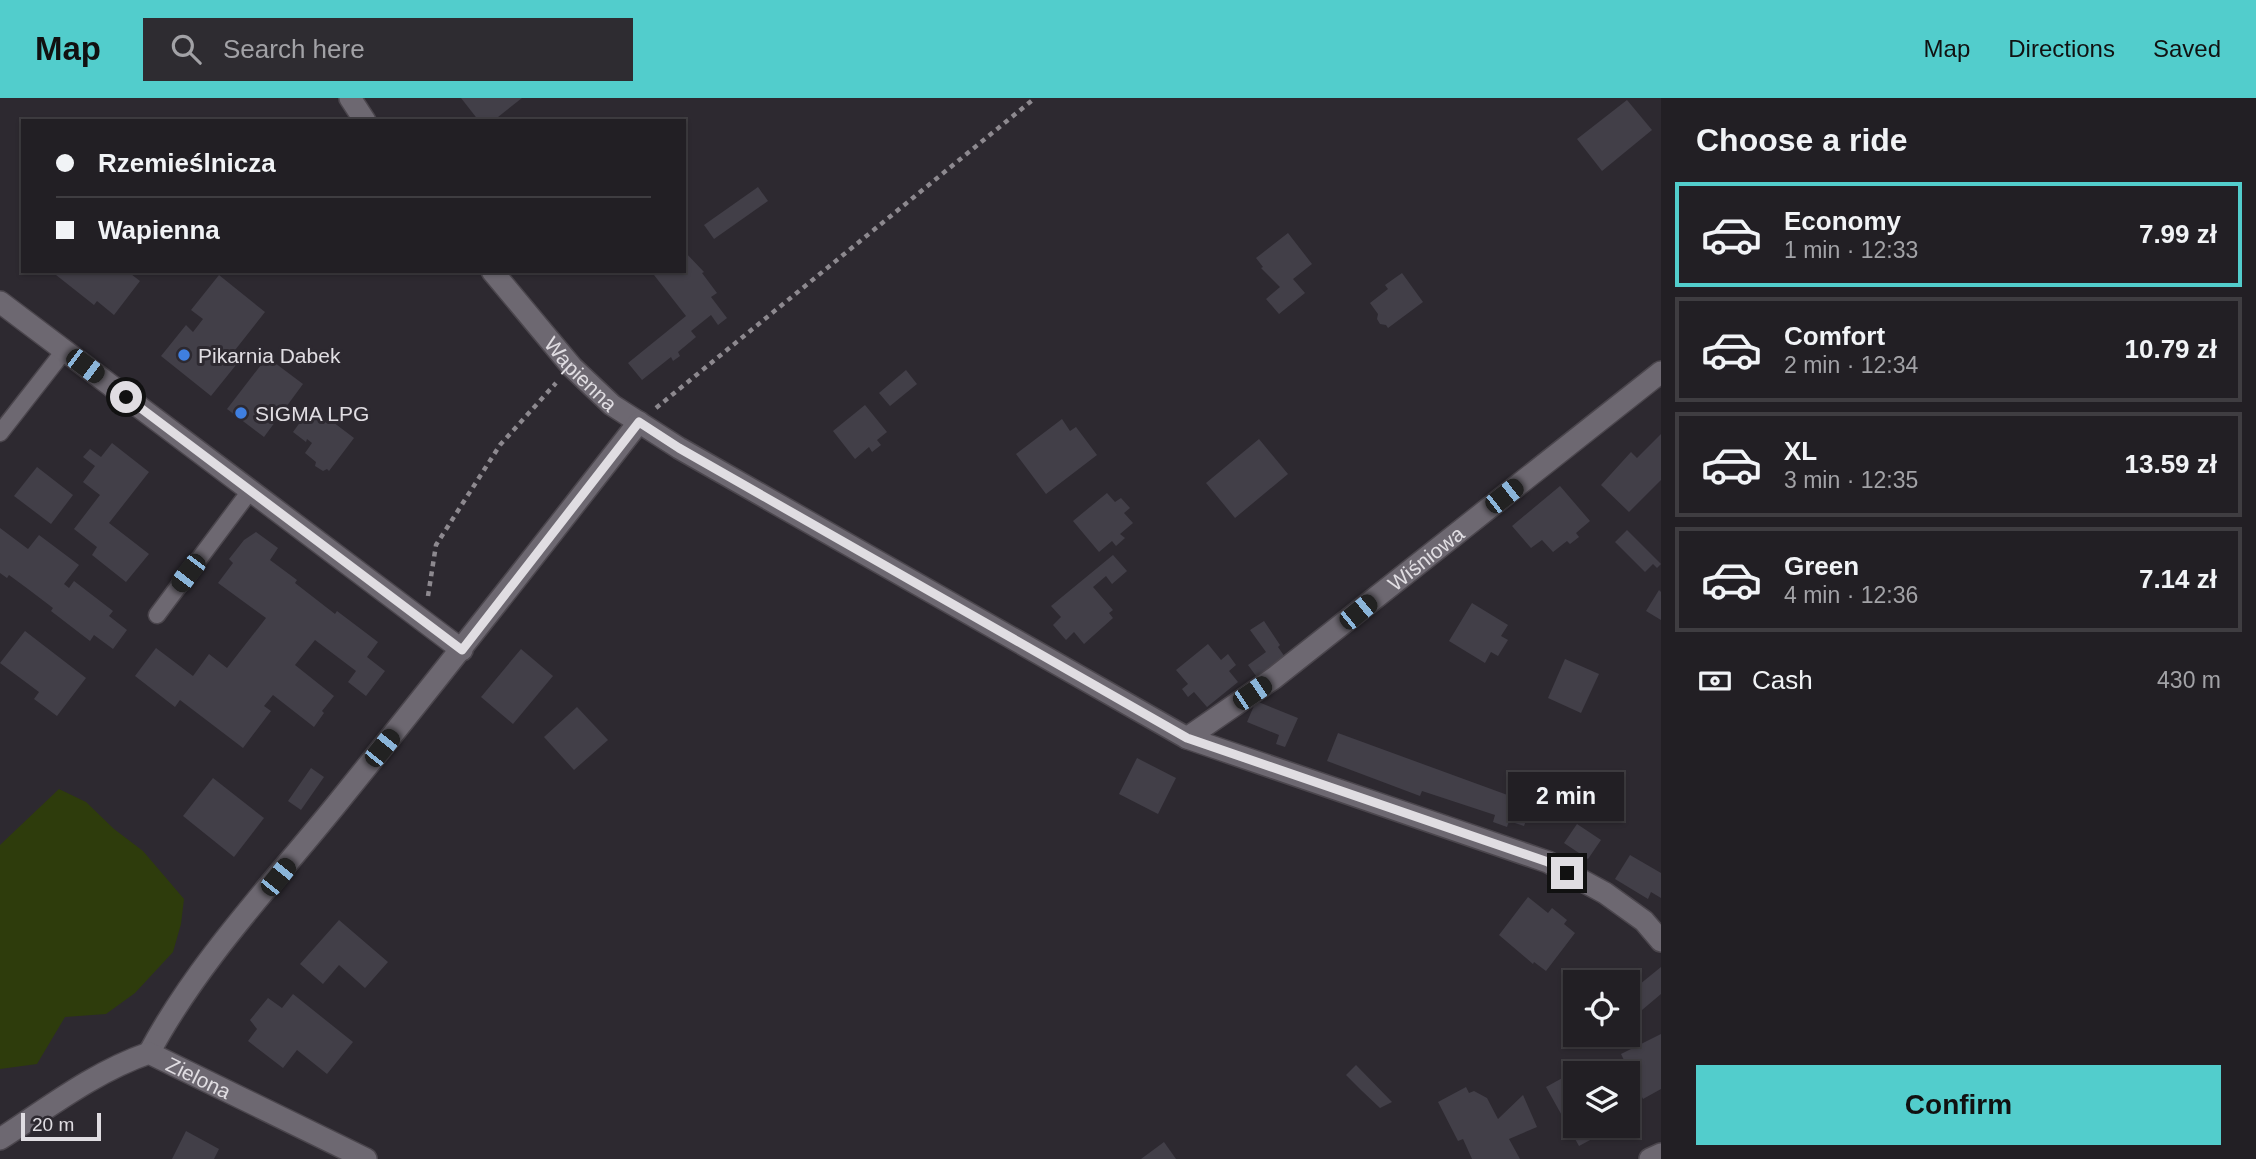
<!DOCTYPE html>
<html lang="en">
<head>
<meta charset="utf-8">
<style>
  body { margin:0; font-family:Arial,sans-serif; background:#2e2c31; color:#f1f3f6; height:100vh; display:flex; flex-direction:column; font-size:26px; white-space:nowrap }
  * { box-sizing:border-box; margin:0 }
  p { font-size:23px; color:#a2a2a6 }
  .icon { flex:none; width:38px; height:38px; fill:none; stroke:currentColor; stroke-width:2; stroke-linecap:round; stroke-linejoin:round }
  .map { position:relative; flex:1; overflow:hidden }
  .panel { display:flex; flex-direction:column; background:#221f24; width:595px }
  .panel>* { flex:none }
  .guide { position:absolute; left:21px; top:21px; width:665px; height:154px; border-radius:0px; box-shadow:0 2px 5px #0004,0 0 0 2px #3f3d41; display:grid; align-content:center; height:154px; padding:0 35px; background:#221f24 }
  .buttons { position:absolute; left:1563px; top:872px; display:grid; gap:14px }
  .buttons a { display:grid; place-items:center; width:77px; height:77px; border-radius:0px; background:#221f24; box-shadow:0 2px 5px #0004,0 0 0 2px #3f3d41; font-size:35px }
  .scale { position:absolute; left:21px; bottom:18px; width:80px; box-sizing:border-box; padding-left:7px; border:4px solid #e0dde2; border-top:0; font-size:19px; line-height:24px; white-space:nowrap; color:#e0dde2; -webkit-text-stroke:5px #2d2930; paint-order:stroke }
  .end { position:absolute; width:32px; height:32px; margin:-16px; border:9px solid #e0dde2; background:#111; box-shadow:0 0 0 4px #111 }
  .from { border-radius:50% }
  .bubble { position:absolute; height:49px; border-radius:0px; background:#221f24; box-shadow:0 2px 5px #0004,0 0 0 2px #3f3d41; font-size:23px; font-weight:700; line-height:49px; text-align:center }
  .car { position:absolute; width:21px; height:42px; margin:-21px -10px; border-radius:9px; box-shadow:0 0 5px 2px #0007; background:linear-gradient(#222 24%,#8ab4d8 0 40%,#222 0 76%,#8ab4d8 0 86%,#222 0) }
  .guide b { display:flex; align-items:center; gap:24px; height:66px; font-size:26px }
  .guide b+b { border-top:2px solid #3f3d41 }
  .guide i { width:18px; height:18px; background:#f1f3f6 }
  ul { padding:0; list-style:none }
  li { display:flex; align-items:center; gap:21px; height:105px; margin:0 14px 10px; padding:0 21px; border:4px solid #3f3d41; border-radius:0px }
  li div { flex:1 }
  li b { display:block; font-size:26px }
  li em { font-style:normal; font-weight:700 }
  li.selected { border-color:#52cdcc }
  li>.icon { width:63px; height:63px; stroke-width:1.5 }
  h2 { padding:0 35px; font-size:32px; line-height:84px }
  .pay { display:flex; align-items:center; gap:18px; height:77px; padding:0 35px; font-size:26px }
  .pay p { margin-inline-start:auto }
  .cta { display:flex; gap:14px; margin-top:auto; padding:14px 35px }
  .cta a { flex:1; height:80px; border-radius:0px; background:#52cdcc; color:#111; font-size:28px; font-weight:700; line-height:80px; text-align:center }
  header { display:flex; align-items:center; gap:42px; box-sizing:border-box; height:98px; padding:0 35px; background:#52cdcc; color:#111 }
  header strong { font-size:33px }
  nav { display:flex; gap:38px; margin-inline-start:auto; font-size:24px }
  .search { width:490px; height:63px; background:#2e2c31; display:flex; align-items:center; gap:18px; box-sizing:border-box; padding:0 24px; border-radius:0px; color:#a2a2a6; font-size:26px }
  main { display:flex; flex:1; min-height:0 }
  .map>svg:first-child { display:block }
  .green { fill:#2e3c0c }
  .building { fill:#423f48 }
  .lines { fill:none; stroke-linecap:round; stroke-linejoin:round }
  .lane-casing { stroke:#4b464d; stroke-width:19 }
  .street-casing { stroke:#4b464d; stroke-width:24 }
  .secondary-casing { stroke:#4b464d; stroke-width:24 }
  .path { stroke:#8d898f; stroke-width:4.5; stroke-dasharray:5 5; stroke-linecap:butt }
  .lane { stroke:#6d6871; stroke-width:16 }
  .street { stroke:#6d6871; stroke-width:21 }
  .secondary { stroke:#6d6871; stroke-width:21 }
  .route { stroke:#e0dde2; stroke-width:9 }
  .shop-dot { fill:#3f7fe0; stroke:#2d2930; stroke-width:2.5 }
  .labels { text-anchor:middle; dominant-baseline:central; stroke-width:6; stroke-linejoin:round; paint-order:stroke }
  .poi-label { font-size:21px; fill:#e0dde2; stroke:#2d2930; text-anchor:start }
  .street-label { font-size:21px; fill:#e0dde2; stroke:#2d2930 }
</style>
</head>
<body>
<header>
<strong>Map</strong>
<div class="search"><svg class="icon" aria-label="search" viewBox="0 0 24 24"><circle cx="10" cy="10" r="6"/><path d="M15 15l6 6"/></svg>Search here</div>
<nav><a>Map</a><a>Directions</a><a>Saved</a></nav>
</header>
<main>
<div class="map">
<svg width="1661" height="1061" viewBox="0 0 1661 1061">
  <rect width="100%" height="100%" fill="#2d2930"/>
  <!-- green -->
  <path class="green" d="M59,691L86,704L114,731L143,753L184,801L181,826L173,854L135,895L106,916L65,919L37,966L0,971V747Z"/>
  <!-- building -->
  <g class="building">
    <path d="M461,0H522L493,23H479Z"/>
    <path d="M1627,2L1652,32L1602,73L1577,41Z"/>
    <path d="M758,89L768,103L714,141L704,127Z"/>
    <path d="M1288,135L1312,166L1293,181L1305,195L1279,216L1266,201L1280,189L1261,170L1263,169L1256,160Z"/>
    <path d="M684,153L704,174L702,175L717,195L711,199L727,220L718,227L711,217L691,233L696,239L678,254L680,258L673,263L671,259L642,282L628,265L686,218L654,177L659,173H684Z"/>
    <path d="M51,173H127L140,183L114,217L97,203L94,207Z"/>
    <path d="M1402,175L1423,204L1388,230L1386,227L1380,226L1377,221L1378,216L1370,205L1388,191L1385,187Z"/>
    <path d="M219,177L265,214L228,261L236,267L211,298L161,258L186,227L193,234L203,221L191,212Z"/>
    <path d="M267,259L303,286L264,339L227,311Z"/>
    <path d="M906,272L917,286L890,308L879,295Z"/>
    <path d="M865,307L887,334L877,342L881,347L872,354L869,349L855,361L833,333Z"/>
    <path d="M309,312L327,325L329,321L354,340L329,373L327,371L323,373L315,368L316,364L305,355L312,345L307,341L306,344L293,334Z"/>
    <path d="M1062,321L1070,333L1076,329L1097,357L1046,396L1016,356Z"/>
    <path d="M1661,336V382L1629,414L1601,387L1631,354L1637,360Z"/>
    <path d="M1259,341L1288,376L1235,420L1206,385Z"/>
    <path d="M112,345L149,374L109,425L149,456L126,484L92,457L97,449L74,431L100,397L83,384L95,368L83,359L90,351L101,359Z"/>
    <path d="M37,369L73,397L51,426L14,398Z"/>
    <path d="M1560,388L1590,423L1576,435L1579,439L1570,446L1567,443L1553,454L1542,442L1531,450L1512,428Z"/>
    <path d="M1107,395L1115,404L1121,400L1130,410L1124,415L1133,425L1120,436L1125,440L1116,448L1112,443L1099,454L1073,423Z"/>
    <path d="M0,430L28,451L39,437L79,467L64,486L69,490L74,483L113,513L109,518L127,532L113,551L94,537L90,543L51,513L53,510L28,491L9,477L7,480L0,475Z"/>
    <path d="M1627,432L1661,466L1657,470L1653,466L1645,474L1615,444Z"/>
    <path d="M256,434L278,450L270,462L297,482L295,485L335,516L337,513L378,544L367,559L385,573L366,598L348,584L356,573L315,542L295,567L334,598L322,613L324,615L314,629L273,597L264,608L271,613L243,650L180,602L175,609L135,578L156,550L193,578L209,556L227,570L266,520L218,485L233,465L229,461L244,442Z"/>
    <path d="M1113,457L1127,473L1112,486L1106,478L1093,489L1113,512L1109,515L1113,520L1084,546L1074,534L1066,542L1053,527L1061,519L1051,508Z"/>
    <path d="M1659,492L1661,494V522L1646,513Z"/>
    <path d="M1472,505L1508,527L1501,538L1508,542L1498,558L1491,554L1485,565L1449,543Z"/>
    <path d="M1264,523L1280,547L1278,549L1287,562L1259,582L1248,567L1266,554L1250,532Z"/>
    <path d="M25,533L86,580L57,618L34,601L39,594L0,565Z"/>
    <path d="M1208,546L1221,562L1228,556L1236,567L1229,573L1238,584L1207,609L1194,594L1188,599L1182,591L1188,586L1176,572Z"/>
    <path d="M521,551L553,578L513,626L481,599Z"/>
    <path d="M1565,561L1599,576L1581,615L1548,600Z"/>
    <path d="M1256,603L1298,620L1285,649L1276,646L1279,637L1247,624Z"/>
    <path d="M577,609L608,642L574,672L544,639Z"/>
    <path d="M1338,635L1532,706L1524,728L1509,723L1507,729L1493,724L1495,717L1422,693L1420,698L1327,663Z"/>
    <path d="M1137,660L1176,680L1158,716L1119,696Z"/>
    <path d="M311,670L324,679L301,712L288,703Z"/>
    <path d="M213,680L264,720L234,759L183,718Z"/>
    <path d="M1577,726L1601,742L1588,761L1564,745Z"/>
    <path d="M1630,757L1661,775V800L1651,794L1648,801L1615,781Z"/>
    <path d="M1528,799L1548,815L1552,810L1567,822L1564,826L1575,835L1546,873L1534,864L1533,866L1499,837Z"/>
    <path d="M339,822L388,864L365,890L339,867L323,886L300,866Z"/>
    <path d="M1661,869V896L1642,912L1629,895Z"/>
    <path d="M293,896L353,944L327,976L297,952L283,970L248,943L257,931L250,922L268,900L282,910Z"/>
    <path d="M1661,936V991L1643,1001L1621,956Z"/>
    <path d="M1356,967L1392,1004L1380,1010L1361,992L1346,977Z"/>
    <path d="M1575,973V1027H1618L1579,1048L1546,989Z"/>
    <path d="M1466,989L1469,995L1474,993L1487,1000L1498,1021L1523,997L1537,1029L1509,1041L1520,1061H1472L1463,1041L1458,1043L1438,1004Z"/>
    <path d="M186,1033L219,1051L214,1061H172Z"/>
    <path d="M1164,1044L1176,1061H1141Z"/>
  </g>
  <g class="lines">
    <defs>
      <g id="lane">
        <path d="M0,335L64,253"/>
        <path d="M157,517L250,393"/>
      </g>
      <g id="street">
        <path d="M350,0L365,23"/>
        <path id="s1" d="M492,173L572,269L612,307L679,350L1187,640L1548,764L1605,795L1644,823L1661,843"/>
        <path d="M0,204L462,552"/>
        <path id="s2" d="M1187,640L1274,580L1661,274"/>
        <path d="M149,955C198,863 274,784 340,702C441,577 540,451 639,324"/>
        <path id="s3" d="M0,1041C48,1010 94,974 149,955L366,1061"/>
      </g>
      <path id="secondary" d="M1650,1061L1661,1056"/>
    </defs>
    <!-- lane casing -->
    <use href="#lane" class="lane-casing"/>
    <!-- street casing -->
    <use href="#street" class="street-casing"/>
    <!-- secondary casing -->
    <use href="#secondary" class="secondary-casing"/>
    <!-- path -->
    <g class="path">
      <path d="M656,310L1035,0"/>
      <path d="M428,498L436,447L500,347L556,285"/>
    </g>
    <!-- lane -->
    <use href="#lane" class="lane"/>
    <!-- street -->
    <use href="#street" class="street"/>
    <!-- secondary -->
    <use href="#secondary" class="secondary"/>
  </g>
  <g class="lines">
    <!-- route -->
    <path class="route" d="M126,299L462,552L639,324L679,350L1187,640L1548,764L1567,775"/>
  </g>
  <!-- markers -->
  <g class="shop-dot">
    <circle cx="184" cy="257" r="7"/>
    <circle cx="241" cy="315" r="7"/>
  </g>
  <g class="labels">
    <!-- poi labels -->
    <g class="poi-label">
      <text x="198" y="257">Pikarnia Dabek</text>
      <text x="255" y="315">SIGMA LPG</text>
    </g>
    <!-- street labels -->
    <g class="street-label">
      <text stroke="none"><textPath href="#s1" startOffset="136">Wapienna</textPath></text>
      <text stroke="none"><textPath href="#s2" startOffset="299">Wiśniowa</textPath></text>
      <text stroke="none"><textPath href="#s3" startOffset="228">Zielona</textPath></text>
    </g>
  </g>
</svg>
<div class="buttons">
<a><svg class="icon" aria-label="locate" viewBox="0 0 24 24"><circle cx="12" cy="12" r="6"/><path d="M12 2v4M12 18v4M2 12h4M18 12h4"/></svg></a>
<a><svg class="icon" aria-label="layers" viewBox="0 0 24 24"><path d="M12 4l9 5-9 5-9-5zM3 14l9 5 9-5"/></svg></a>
</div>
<div class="scale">20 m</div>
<i class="end from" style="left:126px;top:299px"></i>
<i class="end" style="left:1567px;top:775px"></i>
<div class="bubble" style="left:1508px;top:674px;width:116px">2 min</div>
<i class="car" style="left:85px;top:268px;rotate:127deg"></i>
<i class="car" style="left:1504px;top:398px;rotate:52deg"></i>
<i class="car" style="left:188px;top:475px;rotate:217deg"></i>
<i class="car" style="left:1358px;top:514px;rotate:51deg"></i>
<i class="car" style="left:1252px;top:595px;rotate:56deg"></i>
<i class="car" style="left:382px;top:650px;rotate:39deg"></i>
<i class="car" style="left:278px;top:779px;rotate:39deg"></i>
<div class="guide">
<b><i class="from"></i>Rzemieślnicza</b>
<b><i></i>Wapienna</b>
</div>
</div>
<section class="panel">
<h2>Choose a ride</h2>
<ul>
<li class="selected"><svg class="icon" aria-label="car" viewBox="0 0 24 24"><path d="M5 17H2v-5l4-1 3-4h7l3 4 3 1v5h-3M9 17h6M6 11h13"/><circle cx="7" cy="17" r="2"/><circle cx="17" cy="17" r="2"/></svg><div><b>Economy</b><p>1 min · 12:33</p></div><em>7.99 zł</em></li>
<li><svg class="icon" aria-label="car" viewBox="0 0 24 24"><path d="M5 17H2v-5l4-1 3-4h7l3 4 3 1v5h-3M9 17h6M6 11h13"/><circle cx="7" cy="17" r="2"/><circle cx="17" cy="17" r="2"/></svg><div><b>Comfort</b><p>2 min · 12:34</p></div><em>10.79 zł</em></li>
<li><svg class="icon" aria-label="car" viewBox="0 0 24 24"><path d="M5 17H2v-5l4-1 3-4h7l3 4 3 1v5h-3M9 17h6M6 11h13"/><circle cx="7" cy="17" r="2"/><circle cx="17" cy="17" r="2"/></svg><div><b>XL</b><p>3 min · 12:35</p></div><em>13.59 zł</em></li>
<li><svg class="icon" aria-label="car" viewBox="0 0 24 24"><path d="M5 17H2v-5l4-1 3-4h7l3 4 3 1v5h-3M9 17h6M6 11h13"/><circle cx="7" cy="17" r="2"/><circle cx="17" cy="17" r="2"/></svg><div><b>Green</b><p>4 min · 12:36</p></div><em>7.14 zł</em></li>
</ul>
<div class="pay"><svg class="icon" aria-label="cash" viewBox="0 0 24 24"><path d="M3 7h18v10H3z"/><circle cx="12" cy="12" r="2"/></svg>Cash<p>430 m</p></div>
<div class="cta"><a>Confirm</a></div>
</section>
</main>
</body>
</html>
